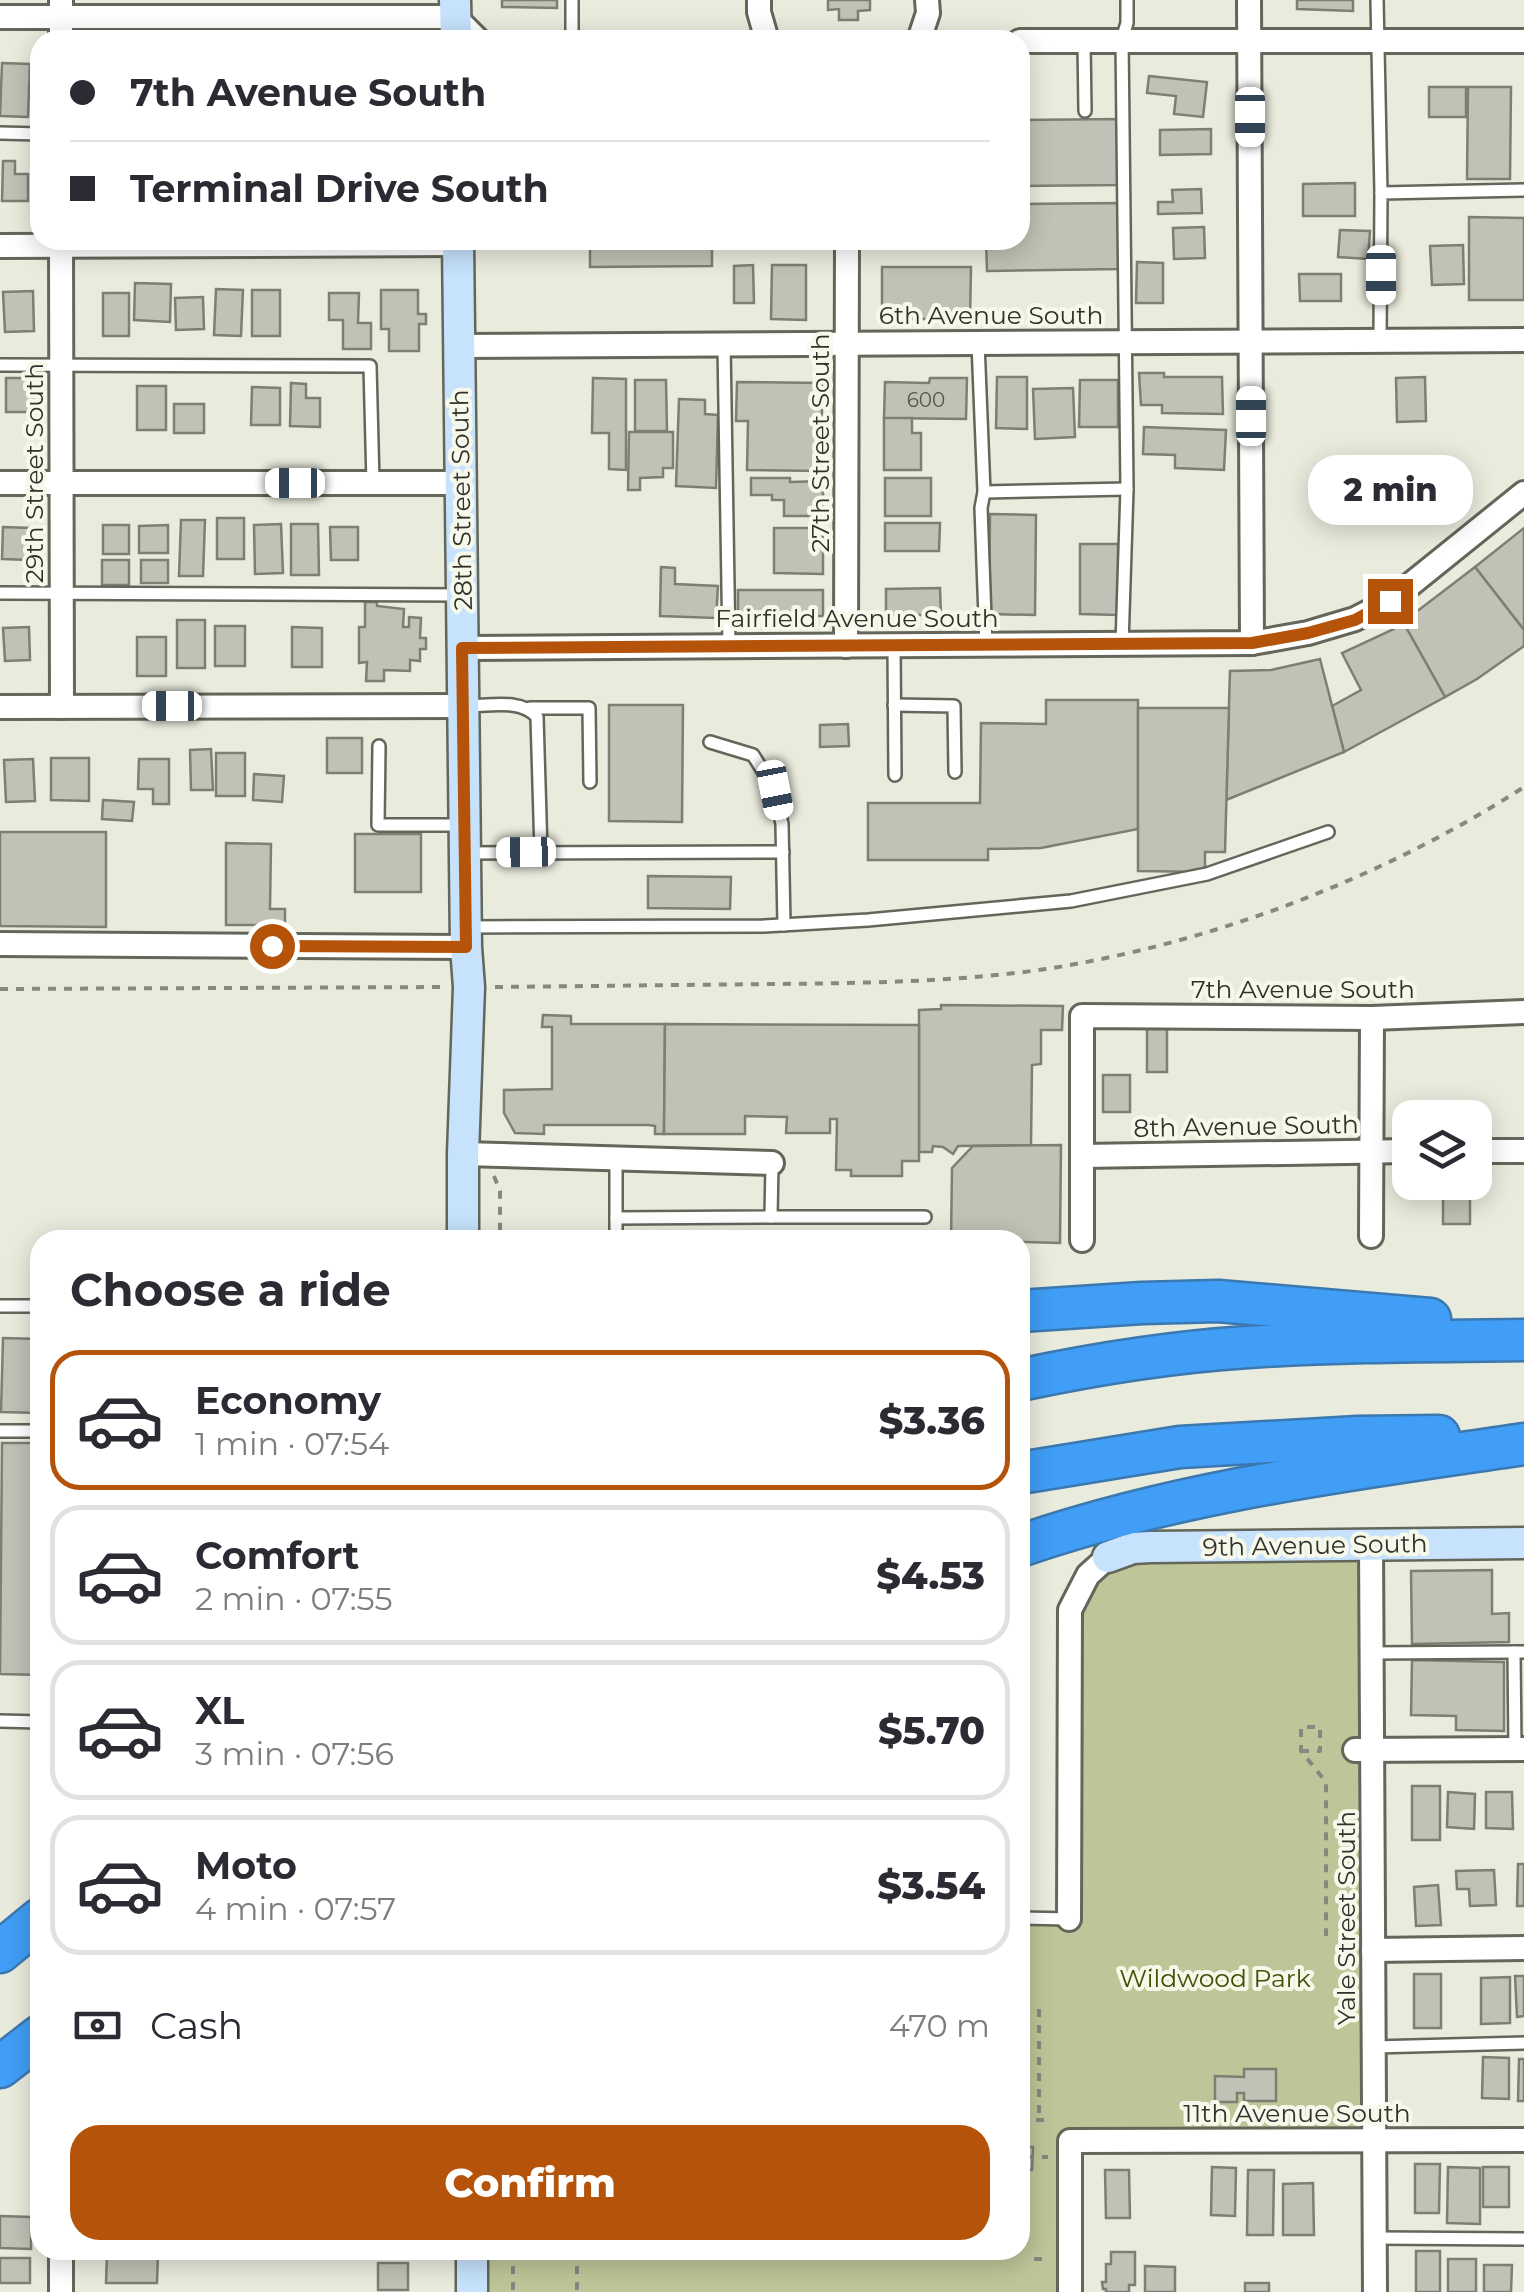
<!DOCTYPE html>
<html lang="en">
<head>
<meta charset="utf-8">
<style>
  body { margin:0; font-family:Montserrat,sans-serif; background:#f2f2f3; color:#2b2b33; height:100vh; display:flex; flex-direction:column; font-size:38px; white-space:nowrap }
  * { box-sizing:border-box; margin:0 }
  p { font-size:32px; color:#7c7c81 }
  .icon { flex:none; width:55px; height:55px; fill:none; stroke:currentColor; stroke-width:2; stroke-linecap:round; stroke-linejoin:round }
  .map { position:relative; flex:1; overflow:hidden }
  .panel { position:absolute; left:30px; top:1230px; width:1000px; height:1030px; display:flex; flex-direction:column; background:#fff; border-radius:30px; box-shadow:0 5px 25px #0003 }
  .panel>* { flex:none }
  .hud { position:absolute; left:30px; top:30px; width:1000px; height:220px; border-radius:30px; box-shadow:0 5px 25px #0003; display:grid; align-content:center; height:220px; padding:0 40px; background:#fff }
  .buttons { position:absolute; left:1392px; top:1100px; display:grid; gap:20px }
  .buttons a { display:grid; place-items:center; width:100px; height:100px; border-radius:20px; background:#fff; box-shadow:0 5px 25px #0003; font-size:50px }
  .end { position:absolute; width:45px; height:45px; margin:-22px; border:12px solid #b45309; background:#fff; box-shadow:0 0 0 5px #fff }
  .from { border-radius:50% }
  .bubble { position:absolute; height:70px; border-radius:30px; background:#fff; box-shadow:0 5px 25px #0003; font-size:32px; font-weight:800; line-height:70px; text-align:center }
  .car { position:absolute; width:30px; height:60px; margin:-30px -15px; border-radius:12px; box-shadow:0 0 8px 2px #0007; background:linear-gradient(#fff 24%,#345 0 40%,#fff 0 76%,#345 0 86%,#fff 0) }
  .hud b { display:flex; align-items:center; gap:35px; height:95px; font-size:38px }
  .hud b+b { border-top:2px solid #e1e1e2 }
  .hud i { width:25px; height:25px; background:#2b2b33 }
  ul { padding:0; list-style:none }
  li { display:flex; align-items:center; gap:30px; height:140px; margin:0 20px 15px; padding:0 20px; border:5px solid #e1e1e2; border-radius:30px }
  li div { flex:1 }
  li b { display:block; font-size:38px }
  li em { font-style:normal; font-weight:800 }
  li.selected { border-color:#b45309 }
  li>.icon { width:90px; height:90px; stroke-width:1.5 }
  h2 { padding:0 40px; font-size:45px; line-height:120px }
  .pay { display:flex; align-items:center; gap:25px; height:110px; padding:0 40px; font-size:38px }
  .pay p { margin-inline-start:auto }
  .button { display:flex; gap:20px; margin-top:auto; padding:20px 40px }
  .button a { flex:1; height:115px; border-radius:30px; background:#b45309; color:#fff; font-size:40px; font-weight:800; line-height:115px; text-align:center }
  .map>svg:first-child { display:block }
  .green { fill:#bec598 }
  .building { fill:#c0c2b5; stroke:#7d7f73; stroke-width:2.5 }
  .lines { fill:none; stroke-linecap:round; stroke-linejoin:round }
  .lane-casing { stroke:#64665a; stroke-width:16 }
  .street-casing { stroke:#64665a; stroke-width:28 }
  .secondary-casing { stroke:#64665a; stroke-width:35 }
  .highway-casing { stroke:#3b78b0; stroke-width:45 }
  .path { stroke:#878980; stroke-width:4; stroke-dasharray:8 8; stroke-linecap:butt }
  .lane { stroke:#fff; stroke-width:11 }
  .street { stroke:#fff; stroke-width:22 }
  .secondary { stroke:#c6e2fc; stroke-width:30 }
  .highway { stroke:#409ef6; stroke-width:40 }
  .route { stroke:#b45309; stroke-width:12 }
  .labels { text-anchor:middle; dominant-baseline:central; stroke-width:8; stroke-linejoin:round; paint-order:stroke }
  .number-label { font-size:20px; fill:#55564f }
  .street-label { font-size:25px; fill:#31322d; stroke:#f6f8ea }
  .park-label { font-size:25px; fill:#474d03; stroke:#f6f8ea }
</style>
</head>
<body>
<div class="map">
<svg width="1524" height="2292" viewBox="0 0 1524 2292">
  <rect width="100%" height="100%" fill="#e9ebdd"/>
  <!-- green -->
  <path class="green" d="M1371,1544L1374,2140L1071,2141L1070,2292H472V2250H1020V1918L1068,1919L1070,1621L1097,1565Z"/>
  <!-- building -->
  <g class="building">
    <path d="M502,0H557V8L502,7Z"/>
    <path d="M828,0H870V10L858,11V20H839V9L828,10Z"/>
    <path d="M1297,0H1353V11L1297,9Z"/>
    <path d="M2,63L30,64L28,117L0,116Z"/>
    <path d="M1149,76L1207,82L1203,117L1174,114L1176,96L1147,93Z"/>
    <rect x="1429" y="87" width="37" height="30"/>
    <path d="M1468,87H1511L1510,179H1467Z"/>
    <path d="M1119,119L1120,185L1020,186V120Z"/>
    <path d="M1211,129V154L1160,155V130Z"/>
    <path d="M3,161H15V174H28V201H2Z"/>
    <path d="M1355,183V216H1303V184Z"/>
    <path d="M1201,189L1202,213L1158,214V202H1173L1172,190Z"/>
    <path d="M1118,203L1119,269L987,271L986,240H1020V204Z"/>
    <path d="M1469,217L1524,218V300H1469Z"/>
    <path d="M1204,227L1205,258L1174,259L1173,228Z"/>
    <path d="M1340,230L1370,231L1368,259L1338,257Z"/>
    <path d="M590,240H712V266L590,267Z"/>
    <path d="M1463,245L1464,284L1432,285L1430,246Z"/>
    <path d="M1137,262L1163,263V303H1136Z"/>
    <path d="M753,265L754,303H734V266Z"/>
    <path d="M772,265H806V320L771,319Z"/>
    <path d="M882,267H971L970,319H882Z"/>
    <path d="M1299,274H1341V301H1300Z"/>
    <path d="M135,283L171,284L170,322L134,320Z"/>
    <path d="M216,289L243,290L241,336L214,335Z"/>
    <rect x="252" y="290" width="28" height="46"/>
    <path d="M381,290H418V314H426V324H419V351H389V329H381Z"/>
    <path d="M33,291L34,331L5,332L3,292Z"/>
    <rect x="103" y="293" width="26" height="43"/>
    <path d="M329,293H359L358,323H371V349H343V320H329Z"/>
    <path d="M203,297L204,329L176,330L175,298Z"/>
    <path d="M1139,373H1164V377H1222L1223,414L1162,413V405H1141Z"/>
    <path d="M997,377H1027V429L996,428Z"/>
    <path d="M1425,377L1426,421L1397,422L1396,378Z"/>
    <rect x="6" y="378" width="28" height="34"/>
    <path d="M593,378L626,379V470L609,469V433H592Z"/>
    <path d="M930,378H967L966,419L884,418L885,382L929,383Z"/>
    <path d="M635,380H666L667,431H635Z"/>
    <path d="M1080,380H1118V427H1079Z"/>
    <path d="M737,382L822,383V471L747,470L748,421H736Z"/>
    <path d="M291,383L306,384V398H320V427L290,426Z"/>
    <rect x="137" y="386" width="29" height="44"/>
    <path d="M252,387L280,388V425H251Z"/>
    <path d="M1073,388L1075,437L1035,439L1033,389Z"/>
    <path d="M679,399L705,400V414L718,415L716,488L676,486Z"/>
    <rect x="174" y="404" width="30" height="29"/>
    <path d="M884,418H912V433H921V470H884Z"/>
    <path d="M1144,427L1226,430L1224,470L1175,468V455L1143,454Z"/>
    <path d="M629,432H673V468H663V477L640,478V490H628Z"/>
    <path d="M751,478H790V482L823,481V516H784V500H772V495H751Z"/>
    <rect x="885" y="478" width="46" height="38"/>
    <path d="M990,514L1036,515L1035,615L989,614Z"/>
    <rect x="217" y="518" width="27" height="41"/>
    <path d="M181,520H205L203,576H179Z"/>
    <path d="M885,523H940L939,551H885Z"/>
    <path d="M281,524L283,573L255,574L254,525Z"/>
    <path d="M291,524H318L319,575H291Z"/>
    <rect x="103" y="525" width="26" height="29"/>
    <path d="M168,525V553H139V526Z"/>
    <path d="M3,527L31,528L30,560L2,559Z"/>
    <path d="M330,527H358V560H331Z"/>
    <path d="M774,528H823V574L774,573Z"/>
    <path d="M1524,528V630L1475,567Z"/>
    <path d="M1080,544H1118V615L1080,614Z"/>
    <rect x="102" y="560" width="27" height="25"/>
    <rect x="141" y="560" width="27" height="23"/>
    <path d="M661,567L675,568V584L718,586L716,618L660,616Z"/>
    <path d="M1475,567L1524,630V646L1477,679L1445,697L1403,622Z"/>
    <path d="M940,588L941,615H886V589Z"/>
    <rect x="738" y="590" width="85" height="26"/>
    <path d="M365,602H377V606L404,609L403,627H409V617L421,618L420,638H426V649H420V661L410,660V671L384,670V681H366L367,662L359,663V627H365Z"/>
    <rect x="177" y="620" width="28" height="48"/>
    <path d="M1403,622L1445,697L1344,752L1332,706L1361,690L1342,653L1394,629Z"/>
    <rect x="215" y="626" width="30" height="40"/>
    <path d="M29,627L30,660L5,661L3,628Z"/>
    <path d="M292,627L322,628V667H292Z"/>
    <rect x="137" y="637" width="29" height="39"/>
    <path d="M1320,659L1344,752L1226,800L1230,671L1271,670Z"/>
    <path d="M1046,700H1138V829L1041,848L988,849V860H868V803H980L981,723L1046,724Z"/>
    <path d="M609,705H683L682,822L609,821Z"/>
    <path d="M1138,708H1229L1225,852H1205V872L1138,871Z"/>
    <path d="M848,724L849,746L820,747V725Z"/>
    <rect x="327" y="738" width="35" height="35"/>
    <path d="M211,749L213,790H191L190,750Z"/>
    <rect x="216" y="753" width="29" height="43"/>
    <path d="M51,758H89V801L51,800Z"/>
    <path d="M33,759L35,801L6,802L4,760Z"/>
    <path d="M139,759H169V804H153V789H138Z"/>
    <path d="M254,774L284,776L282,802L253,800Z"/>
    <path d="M103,800L134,802L132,821L102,819Z"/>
    <path d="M0,832H106V927L0,926Z"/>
    <rect x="355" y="834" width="66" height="58"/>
    <path d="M226,843L271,844L270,909H285V925H226Z"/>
    <path d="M648,876L731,877L730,909L648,908Z"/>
    <path d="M941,1005L1063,1006L1062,1030H1041V1064L1032,1065L1031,1145L958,1146L953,1154L943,1147L933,1146L932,1152H919V1010L941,1009Z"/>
    <path d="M543,1015L571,1016V1024H665L664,1134H655V1126L649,1125H544V1134L515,1133L504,1113V1090L552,1089V1027H542Z"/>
    <path d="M665,1024L919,1025V1161H902V1176H851V1170H836L837,1119H830V1133H786L787,1117L745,1116V1134H664Z"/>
    <rect x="1147" y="1024" width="20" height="48"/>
    <rect x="1103" y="1075" width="27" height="37"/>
    <path d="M1061,1145L1060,1243L951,1240L952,1168L973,1146Z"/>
    <path d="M1470,1191V1224H1443V1192Z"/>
    <path d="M3,1338L40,1339V1413L1,1412Z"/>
    <path d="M2,1443H40V1675L0,1674Z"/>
    <path d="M1492,1570V1614L1509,1613V1642L1412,1644L1411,1571Z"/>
    <path d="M1412,1660L1504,1662V1731L1456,1730V1716L1411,1715Z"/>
    <rect x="1412" y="1786" width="28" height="54"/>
    <path d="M1448,1792L1475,1794L1474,1829L1447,1827Z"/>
    <path d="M1486,1792H1512L1513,1829L1486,1828Z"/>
    <path d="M1518,1864H1524V1906H1517Z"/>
    <path d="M1494,1870L1496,1905L1470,1906L1469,1889H1457L1456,1871Z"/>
    <path d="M1438,1885L1441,1925L1416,1926L1414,1887Z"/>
    <rect x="1414" y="1974" width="27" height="54"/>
    <path d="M1515,1976H1524V2016L1517,2017Z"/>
    <path d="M1510,1977V2023L1481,2024V1978Z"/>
    <path d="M1483,2057L1509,2058V2099L1482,2098Z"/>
    <path d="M1519,2059H1524V2101H1518Z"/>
    <path d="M1244,2069H1276V2101H1244V2093H1237V2102H1215V2076L1244,2077Z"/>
    <path d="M1020,2147H1033L1032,2170L1020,2169Z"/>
    <path d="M1415,2164H1440L1439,2213H1415Z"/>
    <path d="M1212,2167L1236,2168L1235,2216L1211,2215Z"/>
    <path d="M1448,2167L1480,2168V2224L1447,2223Z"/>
    <rect x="1483" y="2167" width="26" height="40"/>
    <path d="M1105,2170H1129L1130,2218H1106Z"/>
    <path d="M1248,2170H1274L1273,2235H1247Z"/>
    <path d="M1313,2183L1314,2235H1283V2184Z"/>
    <path d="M0,2216L31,2217V2249L0,2248Z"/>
    <path d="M364,2250H407V2258H363Z"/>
    <rect x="1416" y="2251" width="24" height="41"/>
    <path d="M1111,2252H1135V2285H1129V2292H1106V2289H1103L1102,2282H1106V2264H1111Z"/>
    <path d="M107,2254H158L157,2283H106Z"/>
    <rect x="0" y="2258" width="30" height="25"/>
    <rect x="1448" y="2259" width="28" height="33"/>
    <rect x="378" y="2263" width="30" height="27"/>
    <path d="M1484,2265H1512L1511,2292H1484Z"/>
    <path d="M1145,2266L1175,2267V2292H1145Z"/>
    <rect x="1245" y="2283" width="24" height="9"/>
  </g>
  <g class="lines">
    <defs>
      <g id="lane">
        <path d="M1377,0L1381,193"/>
        <path d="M572,40V0"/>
        <path d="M1084,41L1085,111"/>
        <path d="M0,133L40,134"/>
        <path d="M1380,340L1381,193L1524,190"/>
        <path d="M978,343L984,492L981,508L986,645"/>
        <path d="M724,345L729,647"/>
        <path d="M0,365L370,366L373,483"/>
        <path d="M984,492L1127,489"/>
        <path d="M0,593L461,595"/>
        <path d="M1122,644L1127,489L1122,39L1127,23V0"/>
        <path d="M894,645L895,775"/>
        <path d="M894,705L954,706L955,772"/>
        <path d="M466,706C488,706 521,698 537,717L541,852"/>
        <path d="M530,708H589L590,782"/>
        <path d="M710,742L753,755L775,790L782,824L784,925"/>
        <path d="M379,746L378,825H464"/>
        <path d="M469,853L783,852"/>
        <path d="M468,927L764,926L868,920L1071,901L1207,874L1328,832"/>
        <path d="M616,1159V1240"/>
        <path d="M771,1217H925"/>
        <path d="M616,1218L771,1217L772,1163"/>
        <path d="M0,1306H40"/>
        <path d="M0,1431H40"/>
        <path d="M1372,1653L1514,1652"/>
        <path d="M0,1721L40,1722"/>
        <path d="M1515,1749L1514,1652H1524"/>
        <path d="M1020,1918L1069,1919"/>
        <path d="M1374,2047L1524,2043"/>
        <path d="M1375,2238L1524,2239"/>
      </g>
      <g id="street">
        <path d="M61,0V40"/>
        <path d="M759,0V12L767,40"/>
        <path d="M1249,0L1252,643"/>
        <path d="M0,17H455L478,40"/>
        <path d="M919,40L928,13L927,0"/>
        <path d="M1020,41H1524"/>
        <path d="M61,240L62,707"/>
        <path d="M0,246L458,244"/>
        <path d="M459,346L1524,340"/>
        <path d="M0,483H460"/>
        <path d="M846,646L847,240"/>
        <path d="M462,648L1252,643L1308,633L1355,619L1390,601L1524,493"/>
        <path d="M0,707L463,706"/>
        <path d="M0,944L466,947"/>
        <path d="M1475,1151H1524"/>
        <path d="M463,1154L772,1163"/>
        <path d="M1082,1156L1410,1151"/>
        <path d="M1371,1236L1372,1018"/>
        <path d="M1082,1240V1016L1372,1018L1524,1012"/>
        <path d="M1371,1544L1375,2292"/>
        <path d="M1355,1750L1524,1749"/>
        <path d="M1069,1919L1070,1610L1088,1575L1108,1557"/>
        <path d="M1373,1950L1524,1948"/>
        <path d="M61,2250V2292"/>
        <path d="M1070,2292V2141L1524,2140"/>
      </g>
      <g id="secondary">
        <path d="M455,0L456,40"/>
        <path d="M458,240L466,947L469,987L463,1154V1240"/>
        <path d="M1108,1557L1133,1548L1150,1547L1524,1543"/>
        <path d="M472,2250V2292"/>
      </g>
      <g id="highway">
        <path d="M1020,1311L1142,1303L1218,1301L1430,1319"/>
        <path d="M1020,1380C1095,1364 1171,1352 1248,1347C1340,1341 1432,1341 1524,1340"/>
        <path d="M1020,1473L1180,1447L1358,1437L1439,1436"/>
        <path d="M1020,1546C1182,1490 1355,1469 1524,1444"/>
        <path d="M0,1952L40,1919"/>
        <path d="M0,2067L40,2036"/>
      </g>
    </defs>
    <!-- lane casing -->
    <use href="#lane" class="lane-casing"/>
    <!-- street casing -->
    <use href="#street" class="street-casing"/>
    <!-- secondary casing -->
    <use href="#secondary" class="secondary-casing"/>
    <!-- highway casing -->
    <use href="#highway" class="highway-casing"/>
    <!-- path -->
    <g class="path">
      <path d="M495,987C588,986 681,985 775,984C865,983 957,982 1046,969C1213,943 1383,878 1524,787"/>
      <path d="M0,989L445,987"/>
      <path d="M494,1176L500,1191V1240"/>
      <path d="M1301,1751H1320V1727H1301V1751L1326,1782V1936"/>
      <path d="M1039,2009V2120"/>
      <path d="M1020,2120H1048"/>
      <path d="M1026,2157H1048"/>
      <path d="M513,2250V2292"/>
      <path d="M577,2250V2292"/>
      <path d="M1034,2259H1048"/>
    </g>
    <!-- lane -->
    <use href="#lane" class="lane"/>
    <!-- street -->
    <use href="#street" class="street"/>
    <!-- secondary -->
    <use href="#secondary" class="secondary"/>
    <!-- highway -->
    <use href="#highway" class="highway"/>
  </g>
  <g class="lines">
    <!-- route -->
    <path class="route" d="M272,946L466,947L462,648L1252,643L1308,633L1355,620L1390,601"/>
  </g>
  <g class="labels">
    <!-- number labels -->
    <g class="number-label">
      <text x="926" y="400">600</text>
    </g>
    <!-- street labels -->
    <g class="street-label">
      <text x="991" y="315">6th Avenue South</text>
      <text transform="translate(820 443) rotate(-90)">27th Street South</text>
      <text transform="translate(34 473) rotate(-90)">29th Street South</text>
      <text transform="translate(461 500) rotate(-91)">28th Street South</text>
      <text x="857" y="618">Fairfield Avenue South</text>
      <text x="1303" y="989">7th Avenue South</text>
      <text transform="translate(1246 1126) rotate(-1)">8th Avenue South</text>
      <text transform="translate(1315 1545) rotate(-1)">9th Avenue South</text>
      <text transform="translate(1346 1918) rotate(-90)">Yale Street South</text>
      <text x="1297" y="2113">11th Avenue South</text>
    </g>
    <!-- park labels -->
    <g class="park-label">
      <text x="1215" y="1978">Wildwood Park</text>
    </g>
  </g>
</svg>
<div class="buttons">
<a><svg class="icon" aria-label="layers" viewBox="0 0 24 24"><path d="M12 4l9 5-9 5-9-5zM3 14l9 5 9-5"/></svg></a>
</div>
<i class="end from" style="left:272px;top:946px"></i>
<i class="end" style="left:1390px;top:601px"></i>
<div class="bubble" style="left:1308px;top:455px;width:165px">2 min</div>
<i class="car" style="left:1250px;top:117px;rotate:180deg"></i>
<i class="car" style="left:1381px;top:275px;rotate:180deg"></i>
<i class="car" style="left:1251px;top:416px;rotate:0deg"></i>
<i class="car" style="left:295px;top:483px;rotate:270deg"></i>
<i class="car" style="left:172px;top:706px;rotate:270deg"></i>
<i class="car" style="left:775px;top:790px;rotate:169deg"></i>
<i class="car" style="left:526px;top:852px;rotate:269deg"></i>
<div class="hud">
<b><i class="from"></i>7th Avenue South</b>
<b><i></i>Terminal Drive South</b>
</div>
<section class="panel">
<h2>Choose a ride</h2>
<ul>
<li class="selected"><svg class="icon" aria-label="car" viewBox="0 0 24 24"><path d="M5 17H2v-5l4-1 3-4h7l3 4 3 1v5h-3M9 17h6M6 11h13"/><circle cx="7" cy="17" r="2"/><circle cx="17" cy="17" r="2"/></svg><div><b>Economy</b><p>1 min · 07:54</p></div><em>$3.36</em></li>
<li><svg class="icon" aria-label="car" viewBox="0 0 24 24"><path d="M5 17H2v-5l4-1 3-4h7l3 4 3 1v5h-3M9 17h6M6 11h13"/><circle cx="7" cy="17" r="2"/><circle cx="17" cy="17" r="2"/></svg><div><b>Comfort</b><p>2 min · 07:55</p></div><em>$4.53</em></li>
<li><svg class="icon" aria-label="car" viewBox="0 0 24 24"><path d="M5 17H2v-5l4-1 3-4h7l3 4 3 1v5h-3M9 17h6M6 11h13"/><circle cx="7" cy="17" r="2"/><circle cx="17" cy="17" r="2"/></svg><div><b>XL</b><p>3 min · 07:56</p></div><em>$5.70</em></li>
<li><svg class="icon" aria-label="car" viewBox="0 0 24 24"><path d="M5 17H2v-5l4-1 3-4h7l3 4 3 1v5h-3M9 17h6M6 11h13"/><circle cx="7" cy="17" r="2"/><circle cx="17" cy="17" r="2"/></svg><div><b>Moto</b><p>4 min · 07:57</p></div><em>$3.54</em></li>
</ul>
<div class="pay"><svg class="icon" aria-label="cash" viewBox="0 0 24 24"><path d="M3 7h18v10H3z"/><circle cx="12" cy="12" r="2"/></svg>Cash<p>470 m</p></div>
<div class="button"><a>Confirm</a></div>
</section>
</div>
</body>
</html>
